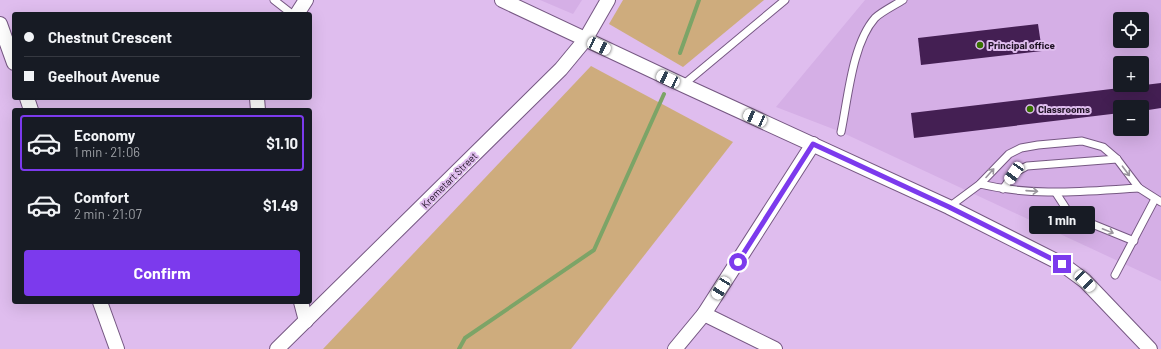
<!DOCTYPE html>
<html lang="en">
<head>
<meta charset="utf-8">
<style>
  body { margin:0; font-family:Barlow,sans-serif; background:#20242c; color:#f1f3f6; height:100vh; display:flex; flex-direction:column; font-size:15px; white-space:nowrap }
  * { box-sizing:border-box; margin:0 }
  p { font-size:13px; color:#9ea1a6 }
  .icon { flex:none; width:22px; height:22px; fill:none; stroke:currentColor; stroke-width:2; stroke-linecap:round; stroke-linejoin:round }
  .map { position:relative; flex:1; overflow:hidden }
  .details { position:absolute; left:12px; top:108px; width:300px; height:196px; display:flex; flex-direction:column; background:#171b24; border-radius:4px; box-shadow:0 4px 16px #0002 }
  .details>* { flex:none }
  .hud { position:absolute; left:12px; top:12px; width:300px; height:88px; border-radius:4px; box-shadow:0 4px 16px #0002; display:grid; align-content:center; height:88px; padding:0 12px; background:#171b24 }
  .fabs { position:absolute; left:1113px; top:12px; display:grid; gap:8px }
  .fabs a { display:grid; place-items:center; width:36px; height:36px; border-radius:4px; background:#171b24; box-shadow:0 4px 16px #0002; font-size:20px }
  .end { position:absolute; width:18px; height:18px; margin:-9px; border:5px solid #7c3aed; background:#fff; box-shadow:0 0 0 2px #fff }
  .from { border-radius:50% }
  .bubble { position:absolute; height:28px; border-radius:4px; background:#171b24; box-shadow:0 4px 16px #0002; font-size:13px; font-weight:700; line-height:28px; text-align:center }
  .car { position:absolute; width:12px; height:24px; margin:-12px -6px; border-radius:5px; box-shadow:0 0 3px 1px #0007; background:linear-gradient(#fff 24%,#345 0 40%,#fff 0 76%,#345 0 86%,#fff 0) }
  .hud b { display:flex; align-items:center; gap:14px; height:38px; font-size:15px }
  .hud b+b { border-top:1px solid #363941 }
  .hud i { width:10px; height:10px; background:#f1f3f6 }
  ul { padding:7px 0 0; list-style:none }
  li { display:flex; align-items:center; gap:12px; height:56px; margin:0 8px 6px; padding:0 4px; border:2px solid transparent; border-radius:4px }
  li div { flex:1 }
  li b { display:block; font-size:15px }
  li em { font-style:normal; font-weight:700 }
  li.current { border-color:#7c3aed }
  li>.icon { width:36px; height:36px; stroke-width:1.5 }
  .primary-button { display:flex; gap:8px; margin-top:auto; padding:8px 12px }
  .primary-button a { flex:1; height:46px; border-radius:4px; background:#7c3aed; color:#fff; font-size:16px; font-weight:700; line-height:46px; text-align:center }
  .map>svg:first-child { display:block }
  .built { fill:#d5afe6; fill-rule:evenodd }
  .green { fill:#ceac7d }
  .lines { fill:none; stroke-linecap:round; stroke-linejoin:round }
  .stream { stroke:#7ca467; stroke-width:4 }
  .building { fill:#441f53 }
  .service-casing { stroke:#765883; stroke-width:9 }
  .minor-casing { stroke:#765883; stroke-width:16 }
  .service { stroke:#fff; stroke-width:7 }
  .minor { stroke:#fff; stroke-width:14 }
  .oneway { stroke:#99949c }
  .route { stroke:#7c3aed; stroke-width:5 }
  .poi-dot { fill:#377100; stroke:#dfbdee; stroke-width:1.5 }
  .labels { text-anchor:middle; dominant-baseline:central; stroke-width:4; stroke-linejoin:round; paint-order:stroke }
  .poi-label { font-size:10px; font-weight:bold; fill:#1d1122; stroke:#dfbdee; text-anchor:start }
  .street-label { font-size:10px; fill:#1d1122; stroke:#dfbdee }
</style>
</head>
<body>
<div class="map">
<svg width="1161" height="349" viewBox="0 0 1161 349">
  <rect width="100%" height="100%" fill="#dfbdee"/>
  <!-- built -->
  <g class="built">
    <path d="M540,0H582L573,14Z"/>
    <path d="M865,0H1161V281L841,132L776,107ZM1120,19H1142V41H1120ZM1120,63H1142V85H1120ZM1120,107H1142V129H1120Z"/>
  </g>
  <!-- green -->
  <g class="green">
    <path d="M623,0H764L683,67L609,24Z"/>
    <path d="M591,66L733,142L571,349H323Z"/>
  </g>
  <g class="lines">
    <!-- stream -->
    <g class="stream">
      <path d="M680,53L699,0"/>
      <path d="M459,349L465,338L594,250L664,94"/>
    </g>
  </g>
  <!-- building -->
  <g class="building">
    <path d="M1038,24L1042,51L921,65L918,38Z"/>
    <path d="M1161,83V108L1142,111V107H1120V113L914,138L911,113Z"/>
  </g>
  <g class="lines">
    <defs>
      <g id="service">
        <path d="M274,0L292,14"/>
        <path d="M683,85L785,0"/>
        <path d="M841,132C848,99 852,44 875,18C881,12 895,5 903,0"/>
        <path d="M980,184C1033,197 1085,191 1139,188"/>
        <path d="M1003,189L1014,173L1027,166L1117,159"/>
        <path d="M1056,193L1067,210L1080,219L1134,241"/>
        <path d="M949,207L980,184L1009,154L1021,148L1038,145L1082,141L1103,147L1117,159L1139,188L1161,202"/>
        <path d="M1115,275L1155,199"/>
      </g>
      <g id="minor">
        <path d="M502,0L683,85L949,207L1062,264L1085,281L1150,349"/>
        <path d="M297,14L306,0"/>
        <path d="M0,24L14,63"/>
        <path d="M27,98L31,110"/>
        <path d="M257,98L258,110"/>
        <path d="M100,302L117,349"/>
        <path d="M301,302L306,321"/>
        <path d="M704,314L775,349"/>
        <path d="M277,349L561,69L585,40L608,0"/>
        <path d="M675,349L704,314L813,144"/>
      </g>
    </defs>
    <!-- service casing -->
    <use href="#service" class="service-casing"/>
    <!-- minor casing -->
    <use href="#minor" class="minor-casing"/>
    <!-- service -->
    <use href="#service" class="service"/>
    <!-- minor -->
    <use href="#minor" class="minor"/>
  </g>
  <!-- one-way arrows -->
  <defs><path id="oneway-shaft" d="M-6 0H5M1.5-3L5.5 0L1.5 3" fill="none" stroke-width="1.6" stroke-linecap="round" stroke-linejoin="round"/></defs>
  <g class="oneway">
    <use href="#oneway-shaft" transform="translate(1126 171) rotate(53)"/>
    <use href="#oneway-shaft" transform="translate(990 173) rotate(-48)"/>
    <use href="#oneway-shaft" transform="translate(1032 191) rotate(4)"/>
    <use href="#oneway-shaft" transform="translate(1108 231) rotate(22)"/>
  </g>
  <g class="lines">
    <!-- route -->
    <path class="route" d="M738,262L813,144L949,207L1062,264"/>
  </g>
  <!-- markers -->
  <g class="poi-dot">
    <circle cx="980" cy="45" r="4"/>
    <circle cx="1030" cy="109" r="4"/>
  </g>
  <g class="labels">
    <!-- poi labels -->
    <g class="poi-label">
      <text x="988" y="45">Principal office</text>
      <text x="1038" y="109">Classrooms</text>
    </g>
    <!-- street labels -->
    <g class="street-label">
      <text transform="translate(449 180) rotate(-45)">Kremetart Street</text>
    </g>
  </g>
</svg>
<div class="fabs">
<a><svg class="icon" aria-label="locate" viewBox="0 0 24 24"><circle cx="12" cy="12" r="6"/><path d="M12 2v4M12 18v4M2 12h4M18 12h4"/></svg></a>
<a>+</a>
<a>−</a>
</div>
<i class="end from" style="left:738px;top:262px"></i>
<i class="end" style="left:1062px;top:264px"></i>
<div class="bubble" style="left:1029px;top:206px;width:66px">1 min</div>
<i class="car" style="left:599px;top:46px;rotate:115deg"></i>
<i class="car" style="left:668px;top:79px;rotate:295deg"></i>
<i class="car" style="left:755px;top:118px;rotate:294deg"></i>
<i class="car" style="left:1014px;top:173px;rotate:215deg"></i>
<i class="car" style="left:1085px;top:281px;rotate:136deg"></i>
<i class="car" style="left:721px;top:288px;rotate:212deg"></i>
<div class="hud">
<b><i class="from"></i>Chestnut Crescent</b>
<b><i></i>Geelhout Avenue</b>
</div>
<section class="details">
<ul>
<li class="current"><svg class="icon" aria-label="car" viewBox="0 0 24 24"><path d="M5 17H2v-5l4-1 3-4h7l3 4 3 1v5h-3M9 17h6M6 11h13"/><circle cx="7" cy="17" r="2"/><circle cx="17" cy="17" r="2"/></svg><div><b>Economy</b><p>1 min · 21:06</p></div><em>$1.10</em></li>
<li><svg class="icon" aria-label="car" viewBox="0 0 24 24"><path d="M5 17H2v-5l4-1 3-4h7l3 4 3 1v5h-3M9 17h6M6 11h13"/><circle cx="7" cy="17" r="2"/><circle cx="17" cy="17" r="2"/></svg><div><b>Comfort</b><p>2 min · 21:07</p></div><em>$1.49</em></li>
</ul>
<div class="primary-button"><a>Confirm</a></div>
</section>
</div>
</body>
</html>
